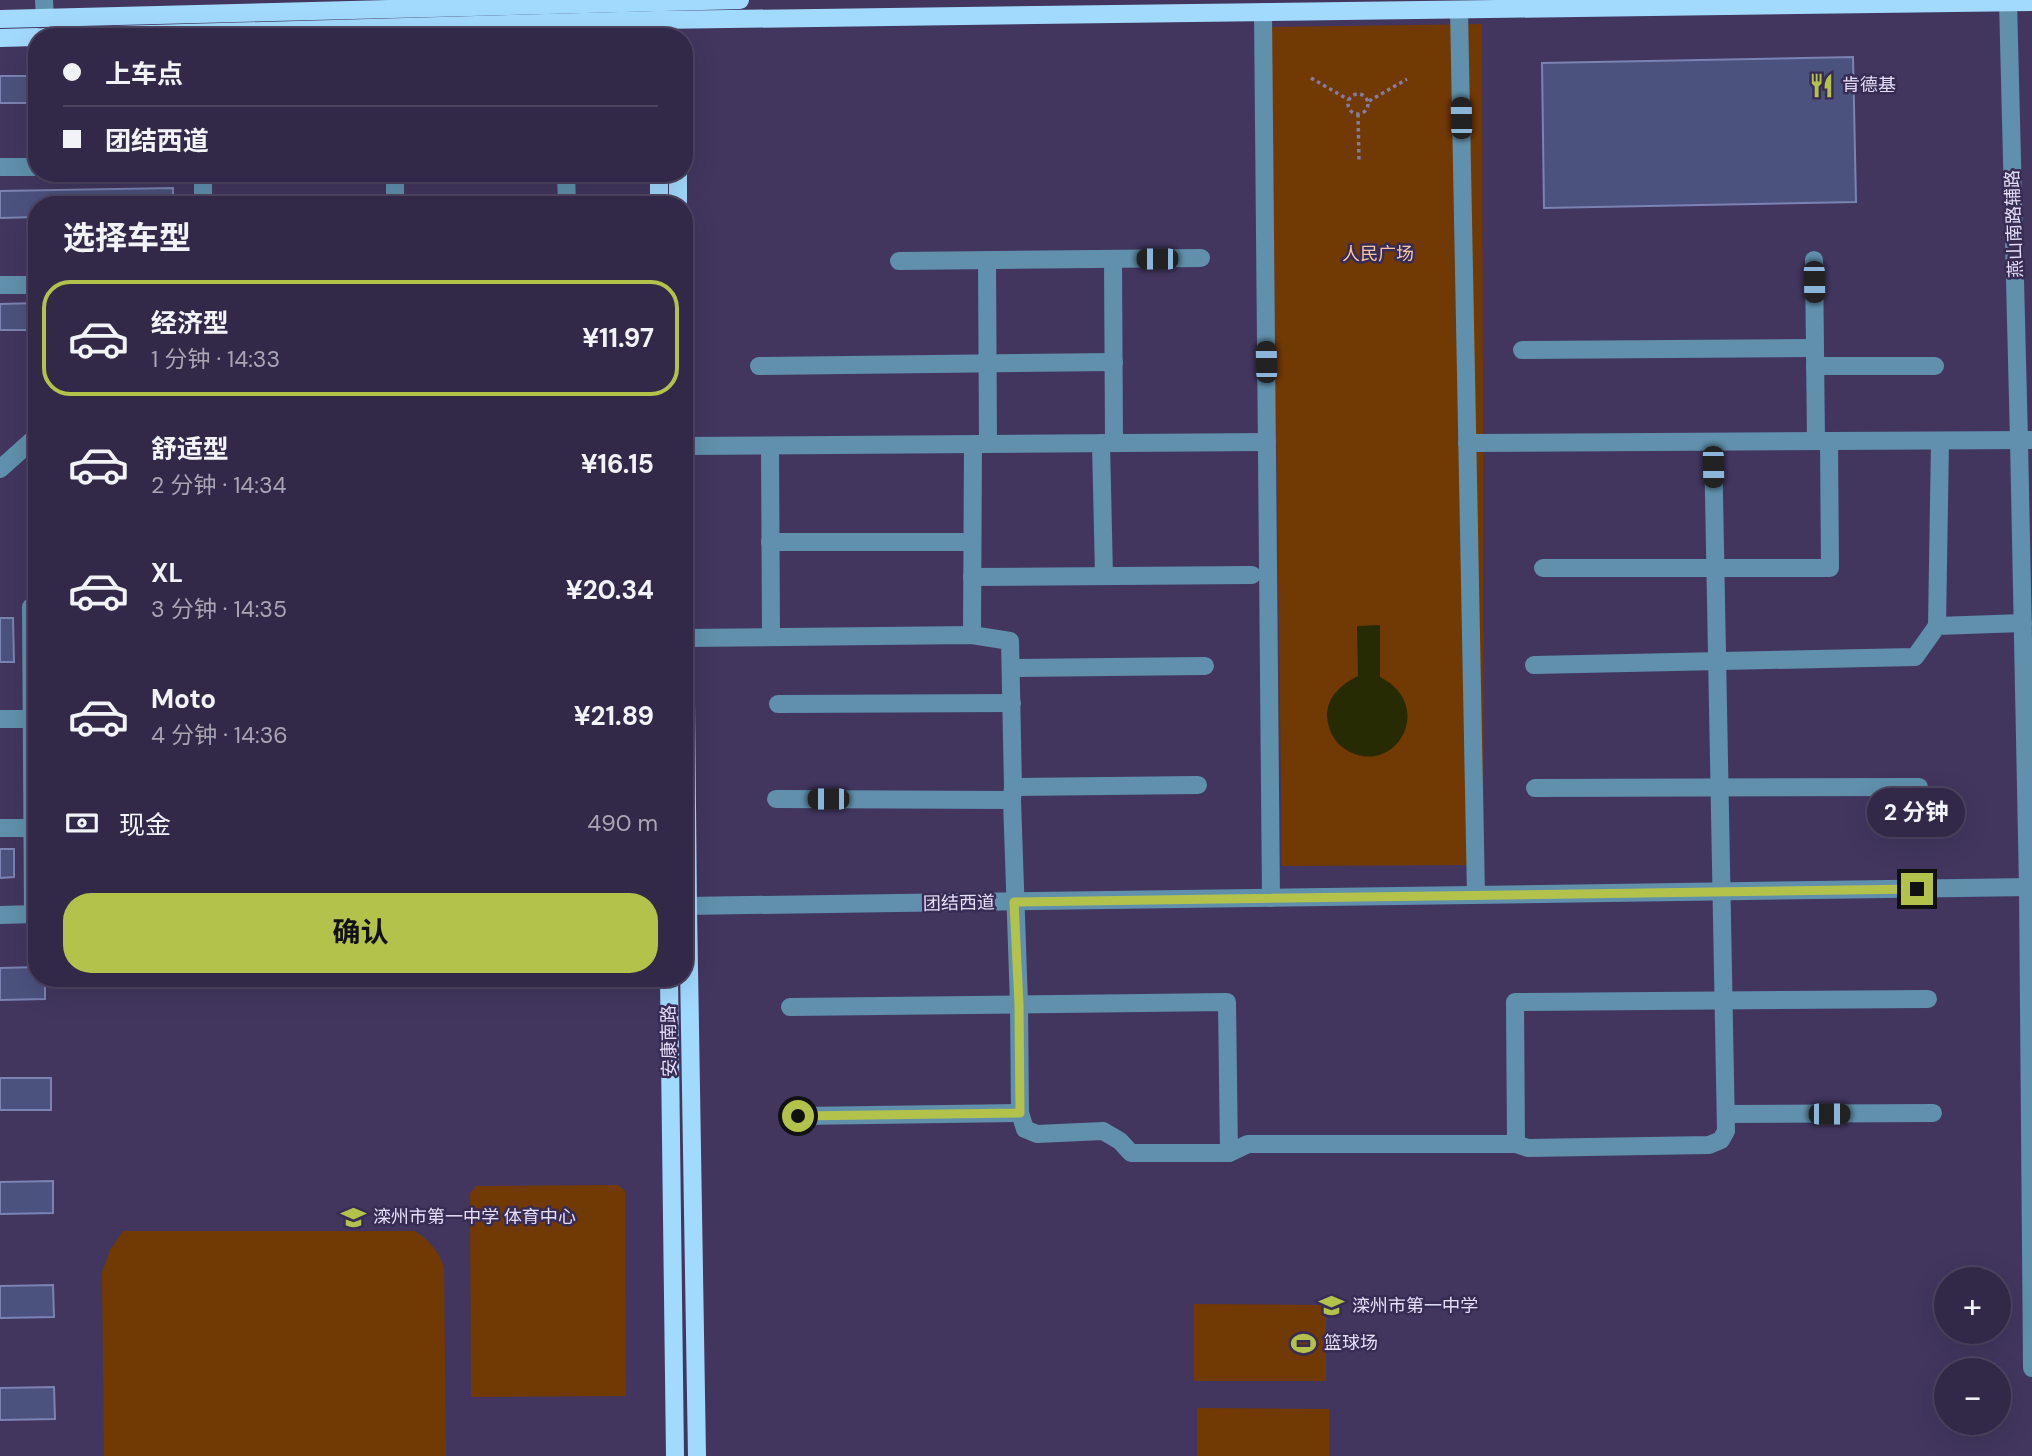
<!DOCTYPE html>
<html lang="zh">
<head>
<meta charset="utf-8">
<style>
  body { margin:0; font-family:"DM Sans","Noto Sans SC",sans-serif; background:#3d3452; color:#f1f3f6; height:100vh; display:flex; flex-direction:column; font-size:26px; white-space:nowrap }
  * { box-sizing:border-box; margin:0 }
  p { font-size:23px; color:#a8a6b4 }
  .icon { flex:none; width:38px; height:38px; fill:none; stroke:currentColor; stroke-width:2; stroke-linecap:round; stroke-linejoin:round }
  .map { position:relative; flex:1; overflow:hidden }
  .details { position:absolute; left:28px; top:196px; width:665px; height:791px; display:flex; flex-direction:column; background:#322847; border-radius:28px; box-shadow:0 7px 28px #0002,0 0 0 2px #4d4460 }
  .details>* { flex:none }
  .hud { position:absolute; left:28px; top:28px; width:665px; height:154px; border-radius:28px; box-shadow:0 7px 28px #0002,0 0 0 2px #4d4460; display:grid; align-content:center; height:154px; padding:0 35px; background:#322847 }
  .buttons { position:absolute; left:1934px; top:1267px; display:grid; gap:14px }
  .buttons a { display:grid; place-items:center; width:77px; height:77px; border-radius:50%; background:#322847; box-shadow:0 7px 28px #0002,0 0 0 2px #4d4460; font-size:35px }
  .end { position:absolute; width:32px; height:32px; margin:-16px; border:9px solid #b3c24b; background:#111; box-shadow:0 0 0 4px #111 }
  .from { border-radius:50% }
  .bubble { position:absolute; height:49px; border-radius:24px; background:#322847; box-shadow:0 7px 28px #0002,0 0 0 2px #4d4460; font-size:23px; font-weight:700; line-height:49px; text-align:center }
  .car { position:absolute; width:21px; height:42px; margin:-21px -10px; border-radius:9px; box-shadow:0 0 5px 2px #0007; background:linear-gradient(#222 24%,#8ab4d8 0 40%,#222 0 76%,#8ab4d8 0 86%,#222 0) }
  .hud b { display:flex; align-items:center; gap:24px; height:66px; font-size:26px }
  .hud b+b { border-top:2px solid #4d4460 }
  .hud i { width:18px; height:18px; background:#f1f3f6 }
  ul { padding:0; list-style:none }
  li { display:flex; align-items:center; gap:21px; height:116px; margin:0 14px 10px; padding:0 21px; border:4px solid transparent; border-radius:28px }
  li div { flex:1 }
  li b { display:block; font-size:26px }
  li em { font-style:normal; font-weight:700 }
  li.current { border-color:#b3c24b }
  li>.icon { width:63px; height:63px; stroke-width:1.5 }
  h2 { padding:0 35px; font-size:32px; line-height:84px }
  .pay { display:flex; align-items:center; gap:18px; height:77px; padding:0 35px; font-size:26px }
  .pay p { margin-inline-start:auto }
  .primary-button { display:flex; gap:14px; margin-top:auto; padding:14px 35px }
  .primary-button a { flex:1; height:80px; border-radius:28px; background:#b3c24b; color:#111; font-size:28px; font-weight:700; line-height:80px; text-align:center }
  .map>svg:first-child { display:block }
  .green { fill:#713904 }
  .water { fill:#272b03 }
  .building { fill:#4b527d; stroke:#7a83b1; stroke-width:2 }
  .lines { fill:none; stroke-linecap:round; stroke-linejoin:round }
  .path { stroke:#857c9e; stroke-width:3.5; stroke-dasharray:3.5 3.5; stroke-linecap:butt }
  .minor { stroke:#6090ac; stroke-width:18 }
  .major { stroke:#a2dafe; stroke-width:18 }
  .route { stroke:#b3c24b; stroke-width:9 }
  .labels { text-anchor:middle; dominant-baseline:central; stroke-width:5; stroke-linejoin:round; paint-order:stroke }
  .poi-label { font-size:18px; fill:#e4def8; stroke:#382c54; text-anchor:start }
  .street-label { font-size:18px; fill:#e4def8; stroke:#382c54 }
  .park-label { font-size:18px; fill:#f6c5a4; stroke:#382c54 }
</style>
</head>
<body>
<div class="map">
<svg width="2032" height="1456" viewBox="0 0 2032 1456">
  <rect width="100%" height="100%" fill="#42365f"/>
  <!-- green -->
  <g class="green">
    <path d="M1482,24L1484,865L1282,866L1271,27Z"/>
    <path d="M618,1185L625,1191L626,1396L471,1397L470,1193L476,1186Z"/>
    <path d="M123,1231H415C430,1241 438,1251 444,1267L446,1456H104L102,1272L110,1250Z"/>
    <path d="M1194,1304L1326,1305V1381H1194Z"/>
    <path d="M1197,1408L1329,1409V1456H1197Z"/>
  </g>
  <!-- water -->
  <path class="water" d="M1380,625V677C1437,706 1395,777 1348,751C1335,744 1328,731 1327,716C1327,696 1342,684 1358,676L1357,626Z"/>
  <!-- building -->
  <g class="building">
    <path d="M1853,57L1856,202L1544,208L1542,63Z"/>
    <rect x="0" y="76" width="37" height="27"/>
    <path d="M173,188V205H37V217L0,218V191Z"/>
    <path d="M37,303V330H0V304Z"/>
    <path d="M0,618H13L14,662H0Z"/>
    <path d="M0,849H14V877L0,878Z"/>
    <path d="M37,967V978H45V999L0,1000V968Z"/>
    <rect x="0" y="1078" width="51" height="32"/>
    <path d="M53,1181V1213L0,1214V1182Z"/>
    <path d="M53,1285L54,1317L0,1318V1286Z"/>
    <path d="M54,1387L55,1419L0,1420V1388Z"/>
  </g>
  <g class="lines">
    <!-- path -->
    <g class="path">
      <path d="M1311,78L1349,100"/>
      <circle cx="1358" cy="104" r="10"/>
      <path d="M1369,101L1407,79"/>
      <path d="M1358,114L1359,162"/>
    </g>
    <!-- minor -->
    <g class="minor">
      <path d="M44,0L45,18"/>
      <path d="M2008,0L2019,440L2028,887L2032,1368"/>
      <path d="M1459,10L1476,895"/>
      <path d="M1263,12L1271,898"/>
      <path d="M0,167H37"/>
      <path d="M203,173V205"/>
      <path d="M395,173V205"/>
      <path d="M566,173L567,205"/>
      <path d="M1113,259L1114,443"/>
      <path d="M987,260L988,444"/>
      <path d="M1814,260L1816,441"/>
      <path d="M899,261L1201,258"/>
      <path d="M0,285H37"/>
      <path d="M1522,350L1815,348"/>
      <path d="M759,366L1114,362"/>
      <path d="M1815,366H1935"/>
      <path d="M1101,443L1104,576"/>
      <path d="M1467,443L2032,440"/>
      <path d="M684,446L1267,442"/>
      <path d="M770,446L771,637"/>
      <path d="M0,469L37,436"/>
      <path d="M770,542H972"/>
      <path d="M1543,568H1830L1829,441"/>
      <path d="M972,577L1252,575"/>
      <path d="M1937,626L1940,441"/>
      <path d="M972,635L973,444"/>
      <path d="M685,638L972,635L1010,641L1013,787L1012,800L1019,1004L1020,1113L1025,1129L1037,1134L1103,1131L1120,1141L1131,1153H1229L1248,1144H1516L1528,1148L1709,1145L1721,1140L1726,1131L1713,442"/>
      <path d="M1534,665L1915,657L1937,626L2023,623"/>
      <path d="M1011,668L1205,666"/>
      <path d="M778,704L1012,703"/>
      <path d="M0,719H37"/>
      <path d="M1013,787L1198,785"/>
      <path d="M1535,788L1919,787"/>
      <path d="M776,799L1012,800"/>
      <path d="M0,828H37"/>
      <path d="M684,906L2032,887"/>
      <path d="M33,914L31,607H37"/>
      <path d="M0,915L37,914"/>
      <path d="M790,1007L1227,1002L1229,1153"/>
      <path d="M1726,1114L1933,1113"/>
      <path d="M798,1116L1020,1113"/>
      <path d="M1516,1144L1515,1002L1928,999"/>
    </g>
    <!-- major -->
    <g class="major">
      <path d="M0,19L740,0"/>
      <path d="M43,37L657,20L2032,2"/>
      <path d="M0,38L37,37"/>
      <path d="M659,173V205"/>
      <path d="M678,173V205"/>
      <path d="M684,499L688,906L697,1456"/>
      <path d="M669,978L675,1456"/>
    </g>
  </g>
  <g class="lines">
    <!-- route -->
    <path class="route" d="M798,1116L1020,1113L1019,1004L1014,902L1917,889"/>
  </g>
  <!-- icons -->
  <defs>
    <symbol id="restaurant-bare" viewBox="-9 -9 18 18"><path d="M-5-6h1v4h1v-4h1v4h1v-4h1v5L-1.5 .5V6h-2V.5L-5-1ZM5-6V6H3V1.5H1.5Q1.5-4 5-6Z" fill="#b3c24b" stroke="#382c54" stroke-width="2.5" paint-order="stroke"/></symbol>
    <symbol id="school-bare" viewBox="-9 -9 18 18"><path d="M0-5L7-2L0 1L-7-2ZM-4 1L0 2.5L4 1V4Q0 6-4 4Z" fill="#b3c24b" stroke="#382c54" stroke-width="2.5" paint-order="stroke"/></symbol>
    <symbol id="stadium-bare" viewBox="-9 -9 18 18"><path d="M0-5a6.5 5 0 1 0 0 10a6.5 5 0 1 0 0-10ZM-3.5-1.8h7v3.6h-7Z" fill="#b3c24b" stroke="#382c54" stroke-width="2.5" paint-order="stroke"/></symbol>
  </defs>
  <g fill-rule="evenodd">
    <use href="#restaurant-bare" x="1804" y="68" width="35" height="35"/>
    <use href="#school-bare" x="336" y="1200" width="35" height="35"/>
    <use href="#school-bare" x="1314" y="1288" width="35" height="35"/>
    <use href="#stadium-bare" x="1286" y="1326" width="35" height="35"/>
  </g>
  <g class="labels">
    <!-- poi labels -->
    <g class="poi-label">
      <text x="1842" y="85">肯德基</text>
      <text x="373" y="1217">滦州市第一中学 体育中心</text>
      <text x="1352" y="1306">滦州市第一中学</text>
      <text x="1324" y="1343">篮球场</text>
    </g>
    <!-- street labels -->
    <g class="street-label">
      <text transform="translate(2014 224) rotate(-92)">燕山南路辅路</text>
      <text transform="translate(959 903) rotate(-1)">团结西道</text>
      <text transform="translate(669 1041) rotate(-91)">安康南路</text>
    </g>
    <!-- park labels -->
    <g class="park-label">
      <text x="1378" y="254">人民广场</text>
    </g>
  </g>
</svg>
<div class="buttons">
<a>+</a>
<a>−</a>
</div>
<i class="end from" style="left:798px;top:1116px"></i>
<i class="end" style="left:1917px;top:889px"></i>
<div class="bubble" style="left:1867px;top:788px;width:98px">2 分钟</div>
<i class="car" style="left:1461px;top:118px;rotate:359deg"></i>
<i class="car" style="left:1157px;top:259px;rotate:270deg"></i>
<i class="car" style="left:1814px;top:282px;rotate:179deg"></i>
<i class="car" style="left:1266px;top:362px;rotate:359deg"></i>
<i class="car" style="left:1713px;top:467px;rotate:179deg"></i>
<i class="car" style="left:828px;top:799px;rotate:270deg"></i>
<i class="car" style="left:1829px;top:1114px;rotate:90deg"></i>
<div class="hud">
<b><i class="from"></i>上车点</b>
<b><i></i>团结西道</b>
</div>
<section class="details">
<h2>选择车型</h2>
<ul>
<li class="current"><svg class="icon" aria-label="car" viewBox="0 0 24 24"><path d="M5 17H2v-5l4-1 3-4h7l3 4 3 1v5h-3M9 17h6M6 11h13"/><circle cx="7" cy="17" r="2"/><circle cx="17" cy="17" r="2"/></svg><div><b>经济型</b><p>1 分钟 · 14:33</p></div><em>¥11.97</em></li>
<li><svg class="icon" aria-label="car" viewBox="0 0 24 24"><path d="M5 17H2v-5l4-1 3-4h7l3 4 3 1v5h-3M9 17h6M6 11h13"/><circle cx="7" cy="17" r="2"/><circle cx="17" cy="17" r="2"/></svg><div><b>舒适型</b><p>2 分钟 · 14:34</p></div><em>¥16.15</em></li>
<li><svg class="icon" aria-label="car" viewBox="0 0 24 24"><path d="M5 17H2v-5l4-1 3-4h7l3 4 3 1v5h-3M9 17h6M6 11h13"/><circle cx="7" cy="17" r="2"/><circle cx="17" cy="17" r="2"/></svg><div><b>XL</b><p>3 分钟 · 14:35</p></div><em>¥20.34</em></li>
<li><svg class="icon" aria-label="car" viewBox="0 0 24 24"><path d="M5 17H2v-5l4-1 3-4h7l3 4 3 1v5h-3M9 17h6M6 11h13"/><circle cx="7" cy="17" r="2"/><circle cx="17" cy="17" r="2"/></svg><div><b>Moto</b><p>4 分钟 · 14:36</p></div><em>¥21.89</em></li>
</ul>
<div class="pay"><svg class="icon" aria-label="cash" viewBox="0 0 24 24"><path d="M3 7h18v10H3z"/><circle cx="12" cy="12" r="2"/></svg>现金<p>490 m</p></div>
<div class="primary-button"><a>确认</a></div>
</section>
</div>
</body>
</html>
